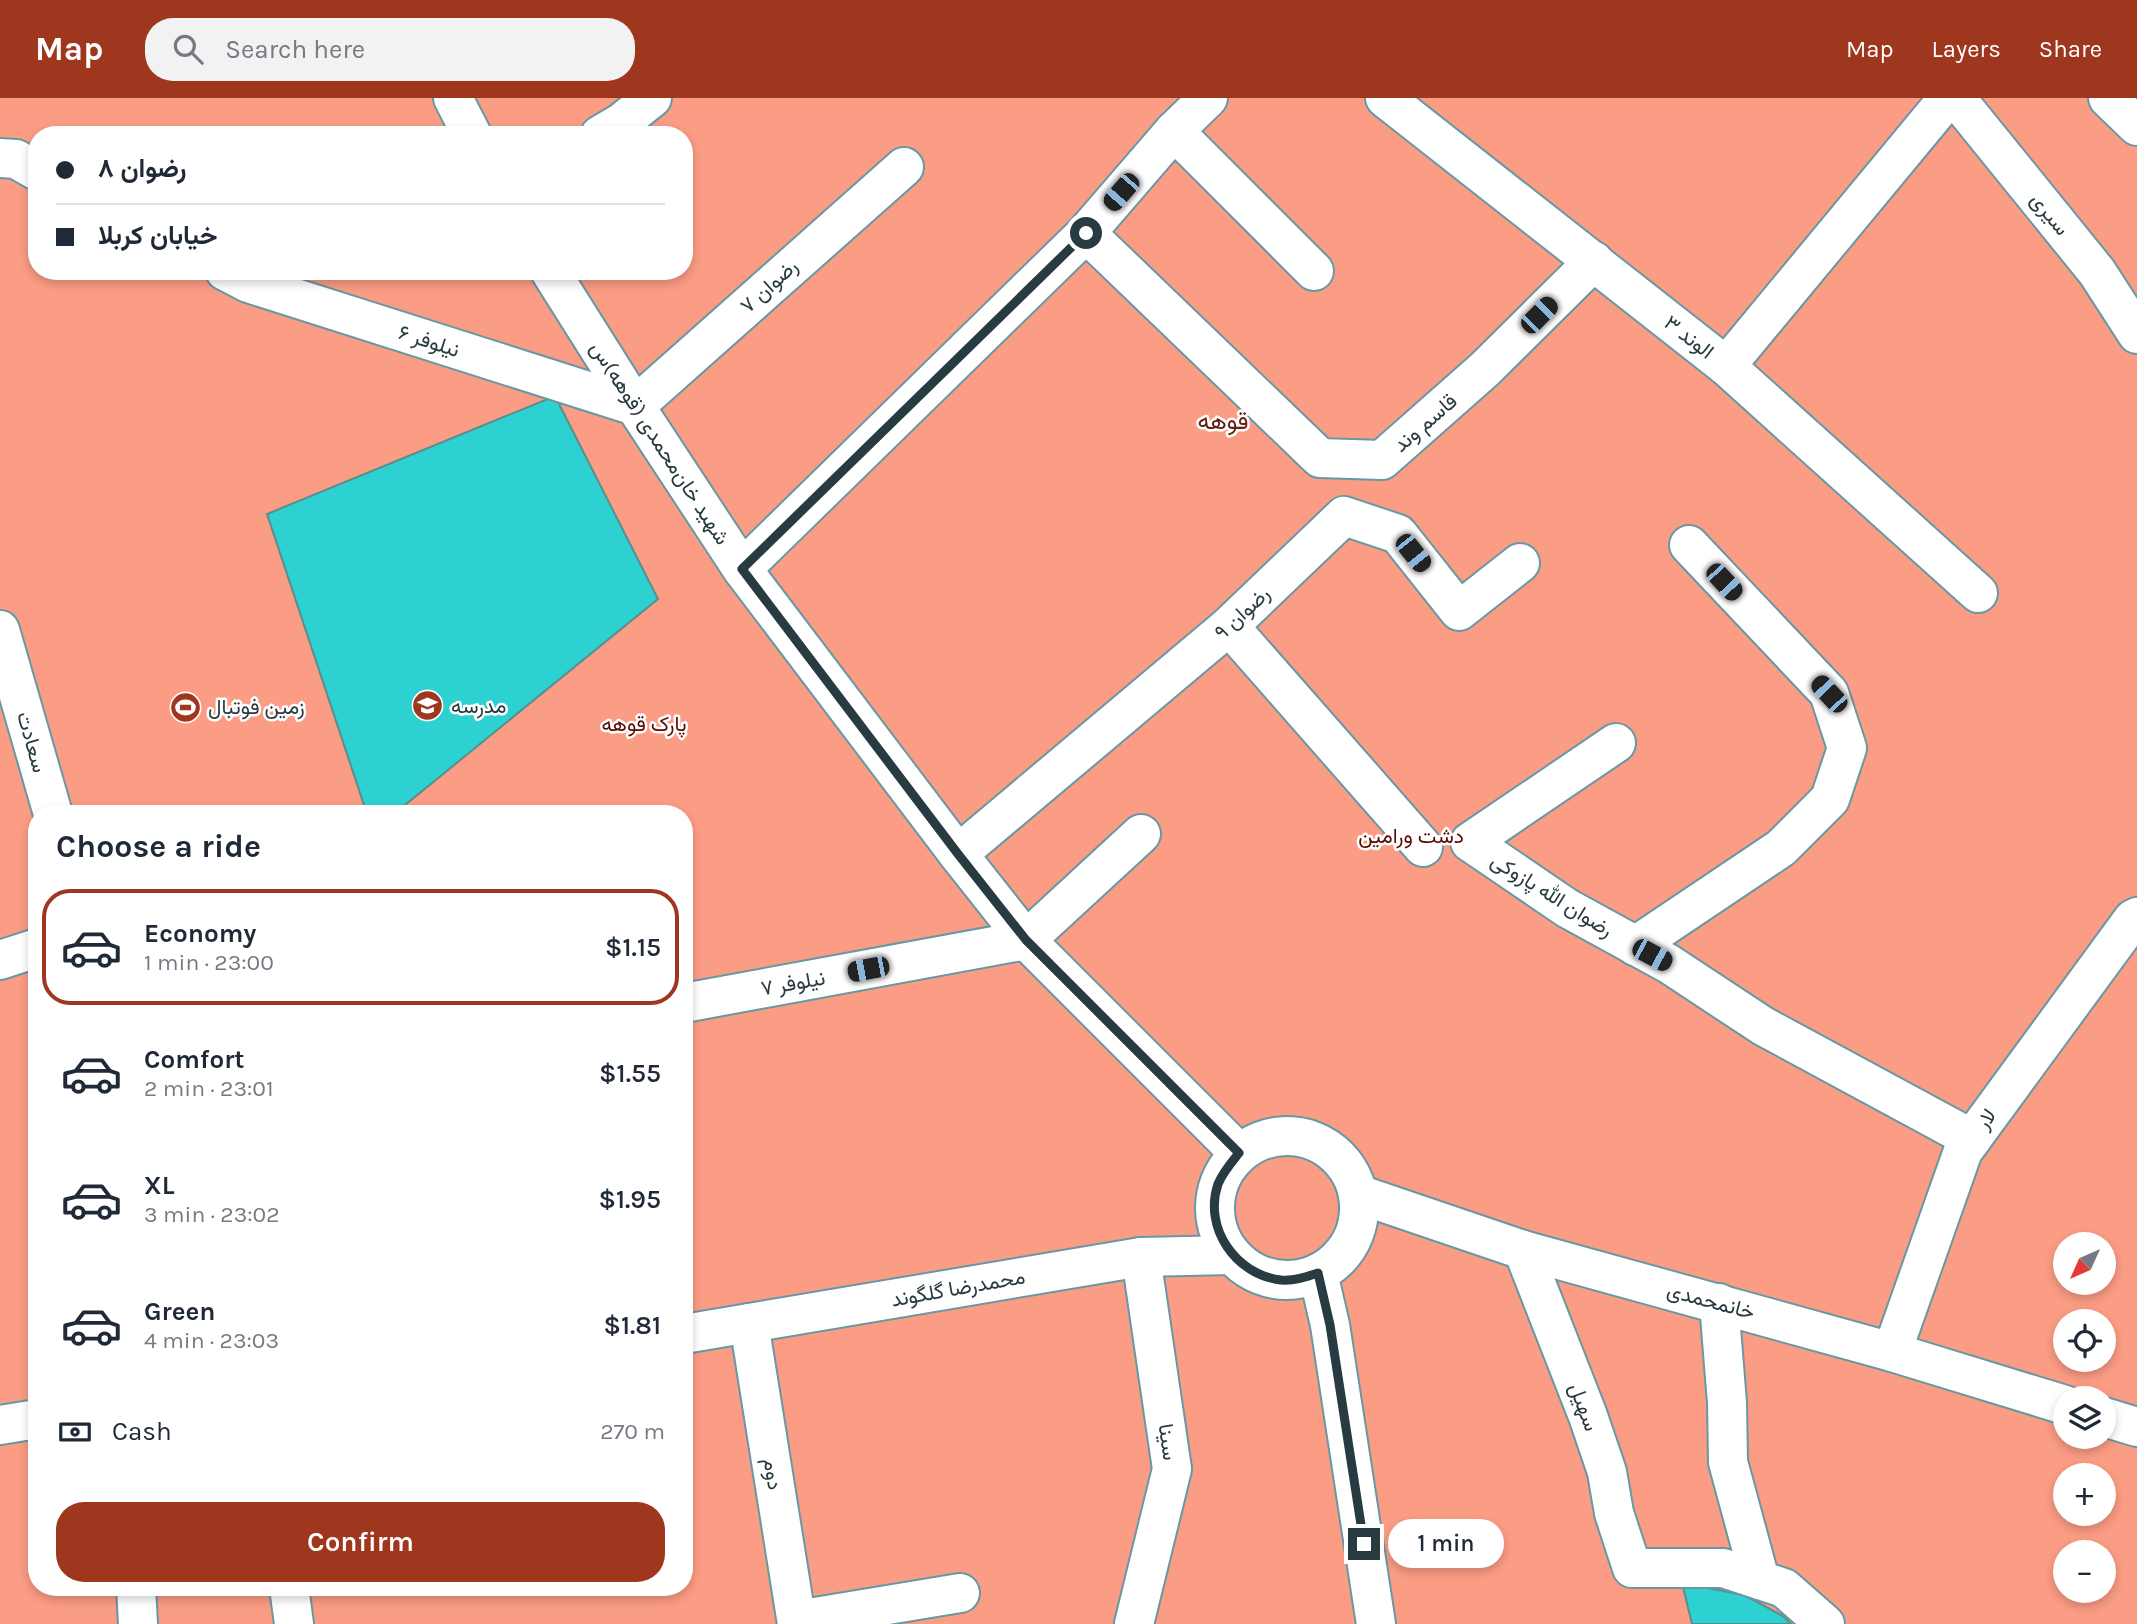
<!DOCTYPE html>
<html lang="en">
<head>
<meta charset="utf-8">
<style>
  body { margin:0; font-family:Karla,Vazirmatn,sans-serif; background:#f2f2f3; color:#1f2937; height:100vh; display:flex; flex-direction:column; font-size:26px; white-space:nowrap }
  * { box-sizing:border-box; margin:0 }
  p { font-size:23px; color:#747a83 }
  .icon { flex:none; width:38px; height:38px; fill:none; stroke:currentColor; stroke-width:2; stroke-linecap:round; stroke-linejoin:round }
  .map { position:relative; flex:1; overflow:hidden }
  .details { position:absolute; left:28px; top:707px; width:665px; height:791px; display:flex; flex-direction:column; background:#fff; border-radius:28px; box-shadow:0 4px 10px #0003 }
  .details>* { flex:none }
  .top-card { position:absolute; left:28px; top:28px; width:665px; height:154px; border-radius:28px; box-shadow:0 4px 10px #0003; display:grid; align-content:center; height:154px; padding:0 28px; background:#fff }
  .needle { width:46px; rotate:225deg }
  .fabs { position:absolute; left:2053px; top:1134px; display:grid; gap:14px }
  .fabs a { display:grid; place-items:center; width:63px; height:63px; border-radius:50%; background:#fff; box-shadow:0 4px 10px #0003; font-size:35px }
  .end { position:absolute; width:32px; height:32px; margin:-16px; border:9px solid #273b41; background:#fff; box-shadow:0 0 0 4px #fff }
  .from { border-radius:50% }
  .bubble { position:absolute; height:49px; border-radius:24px; background:#fff; box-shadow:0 4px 10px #0003; font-size:23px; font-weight:600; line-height:49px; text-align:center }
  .car { position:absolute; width:21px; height:42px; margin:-21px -10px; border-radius:9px; box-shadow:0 0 5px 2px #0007; background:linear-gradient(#222 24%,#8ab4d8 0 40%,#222 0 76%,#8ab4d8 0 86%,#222 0) }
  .top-card b { display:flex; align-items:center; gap:24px; height:66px; font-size:26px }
  .top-card b+b { border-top:2px solid #e0e1e3 }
  .top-card i { width:18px; height:18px; background:#1f2937 }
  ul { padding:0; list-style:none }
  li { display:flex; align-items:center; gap:21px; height:116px; margin:0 14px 10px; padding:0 14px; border:4px solid transparent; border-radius:28px }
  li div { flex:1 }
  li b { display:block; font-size:26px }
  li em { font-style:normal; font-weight:600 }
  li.on { border-color:#9f361e }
  li>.icon { width:63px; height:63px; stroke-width:1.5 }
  h2 { padding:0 28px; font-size:32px; line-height:84px }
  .pay { display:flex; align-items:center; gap:18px; height:77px; padding:0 28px; font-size:26px }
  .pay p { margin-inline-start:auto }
  .action { display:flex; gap:14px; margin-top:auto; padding:14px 28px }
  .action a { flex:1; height:80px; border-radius:28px; background:#9f361e; color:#fff; font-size:28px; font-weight:600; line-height:80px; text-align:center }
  header { display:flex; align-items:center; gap:42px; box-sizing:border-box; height:98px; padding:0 35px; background:#9f361e; color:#fff }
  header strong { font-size:33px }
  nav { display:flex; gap:38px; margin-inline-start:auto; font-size:24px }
  .search { width:490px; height:63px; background:#f2f2f3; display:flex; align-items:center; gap:18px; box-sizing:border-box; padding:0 24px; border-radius:28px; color:#747a83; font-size:26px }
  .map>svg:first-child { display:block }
  .green { fill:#fb9c84; fill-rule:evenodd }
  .building { fill:#2dd1d1; stroke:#5a8e8d; stroke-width:2 }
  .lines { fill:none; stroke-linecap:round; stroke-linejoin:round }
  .street-casing { stroke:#6798a3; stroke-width:42 }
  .secondary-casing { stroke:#6798a3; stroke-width:42 }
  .street { stroke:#fff; stroke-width:38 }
  .secondary { stroke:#fff; stroke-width:38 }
  .route { stroke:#273b41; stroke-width:9 }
  .labels { text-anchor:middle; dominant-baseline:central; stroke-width:5; stroke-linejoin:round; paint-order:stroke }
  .street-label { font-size:21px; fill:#273b41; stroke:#fff }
  .poi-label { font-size:21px; fill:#273b41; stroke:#fff; text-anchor:start }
  .park-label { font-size:21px; fill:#5a0c00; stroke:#fff }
  .quarter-label { font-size:24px; fill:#632011; stroke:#fff }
</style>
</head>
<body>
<header>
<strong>Map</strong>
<div class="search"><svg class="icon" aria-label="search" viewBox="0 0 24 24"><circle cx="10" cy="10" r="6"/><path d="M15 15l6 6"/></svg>Search here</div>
<nav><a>Map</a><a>Layers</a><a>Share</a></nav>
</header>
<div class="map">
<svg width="2137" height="1526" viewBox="0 0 2137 1526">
  <rect width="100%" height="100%" fill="#b4e8f4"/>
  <!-- green -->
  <path class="green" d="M0,0H2137V1526H0ZM37,37H684V173H37ZM37,716H684V1489H37ZM2065,1146H2104V1185H2065ZM2065,1223H2104V1262H2065ZM2065,1300H2104V1339H2065ZM2065,1377H2104V1416H2065ZM2065,1454H2104V1493H2065Z"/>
  <!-- building -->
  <g class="building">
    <path d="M555,298L658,501L394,716H367L267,416Z"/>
    <path d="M1682,1485L1744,1497L1783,1518L1791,1526H1692Z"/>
  </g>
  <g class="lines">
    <defs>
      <g id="street">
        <path d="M1385,0L1726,268L1978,495"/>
        <path d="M1956,0L2097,174L2137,236"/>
        <path d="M2108,0L2137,28"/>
        <path d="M1174,33L1314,173"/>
        <path d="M600,37L622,24L652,0"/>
        <path d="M0,60L16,61L37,73"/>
        <path d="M1086,135L1320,360L1382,362L1485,271L1594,163"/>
        <path d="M225,173L248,185L635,308L904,69"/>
        <path d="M1726,268L1948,0"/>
        <path d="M742,471L1086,135L1174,33L1208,0"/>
        <path d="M1229,528L1423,749"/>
        <path d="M0,532L53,716"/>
        <path d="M1616,645L1470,744L1567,810L1669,866L1763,928L1972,1041"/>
        <path d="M958,756L1229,528L1344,418L1398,436L1459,513L1520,465"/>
        <path d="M1635,848L1781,750L1830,701L1847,650L1829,595L1689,447"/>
        <path d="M0,862L37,850"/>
        <path d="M684,905L1026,842L1141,736"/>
        <path d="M1523,1152L1588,1318L1607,1374L1614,1415L1632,1470H1723L1784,1490L1825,1526"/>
        <path d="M1719,1205L1727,1305L1728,1364L1760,1482"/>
        <path d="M749,1225L797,1526"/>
        <path d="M1892,1254L1963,1053L2133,821L2137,819"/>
        <path d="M136,1489L138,1526"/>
        <path d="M289,1489L294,1526"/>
        <path d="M797,1522L960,1495"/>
        <path d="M1134,1526L1172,1371L1141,1159"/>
      </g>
      <g id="secondary">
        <path d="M453,0L472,37"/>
        <path d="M550,173L635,308L742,471L958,756L1026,842L1239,1055"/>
        <circle cx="1287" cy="1110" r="72"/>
        <path d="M1358,1096L1523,1152L1892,1254L2065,1307"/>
        <path d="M1318,1175L1330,1227L1376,1526"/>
        <path d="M684,1236L1141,1159L1232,1157"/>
        <path d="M2104,1319L2137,1329"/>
        <path d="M0,1327L37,1321"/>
      </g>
    </defs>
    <!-- street casing -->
    <use href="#street" class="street-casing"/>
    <!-- secondary casing -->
    <use href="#secondary" class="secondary-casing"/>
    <!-- street -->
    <use href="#street" class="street"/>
    <!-- secondary -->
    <use href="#secondary" class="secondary"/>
  </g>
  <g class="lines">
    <!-- route -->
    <path class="route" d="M1086,135L742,471L958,756L1026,842L1239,1055C1231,1065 1223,1074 1218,1086C1203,1130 1236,1177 1281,1182C1294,1183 1306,1179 1318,1175L1330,1227L1364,1446"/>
  </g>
  <!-- icons -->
  <defs>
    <symbol id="school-disc" viewBox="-11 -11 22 22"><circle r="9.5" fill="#9f361e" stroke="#fff"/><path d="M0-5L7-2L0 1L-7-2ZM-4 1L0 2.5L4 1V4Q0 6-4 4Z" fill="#fff"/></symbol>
    <symbol id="stadium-disc" viewBox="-11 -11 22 22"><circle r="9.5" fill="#9f361e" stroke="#fff"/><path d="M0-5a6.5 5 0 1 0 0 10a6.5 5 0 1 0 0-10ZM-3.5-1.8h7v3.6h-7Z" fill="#fff"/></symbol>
  </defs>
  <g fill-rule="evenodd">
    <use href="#school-disc" x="410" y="590" width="35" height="35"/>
    <use href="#stadium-disc" x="168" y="592" width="35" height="35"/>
  </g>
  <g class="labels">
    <!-- street labels -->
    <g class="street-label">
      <text transform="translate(2050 116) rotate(51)">سیری</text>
      <text transform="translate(769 188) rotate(-42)">رضوان ۷</text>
      <text transform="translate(1689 239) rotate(38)">الوند ۳</text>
      <text transform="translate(429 243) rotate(18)">نیلوفر ۶</text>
      <text transform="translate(1425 325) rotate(-41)">قاسم وند</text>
      <text transform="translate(660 345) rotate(57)">شهید خان‌محمدی (قوهه)س</text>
      <text transform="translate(1242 515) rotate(-43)">رضوان ۹</text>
      <text transform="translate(32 644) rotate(74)">سعادت</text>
      <text transform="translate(1552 797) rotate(32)">رضوان الله پازوکی</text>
      <text transform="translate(793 885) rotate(-10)">نیلوفر ۷</text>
      <text transform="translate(1986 1021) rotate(-54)">لار</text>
      <text transform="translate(958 1190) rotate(-10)">محمدرضا گلگوند</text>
      <text transform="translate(1711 1203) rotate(15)">خانمحمدی</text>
      <text transform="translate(1584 1309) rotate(70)">سهیل</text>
      <text transform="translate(1168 1344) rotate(82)">سینا</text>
      <text transform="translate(773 1376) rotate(81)">دوم</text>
    </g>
    <!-- poi labels -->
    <g class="poi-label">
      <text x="451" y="608">مدرسه</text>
      <text x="208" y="609">زمین فوتبال</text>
    </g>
    <!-- park labels -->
    <g class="park-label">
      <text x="644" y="626">پارک قوهه</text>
      <text x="1411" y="738">دشت ورامین</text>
    </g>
    <!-- quarter labels -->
    <g class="quarter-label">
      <text x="1223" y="323">قوهه</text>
    </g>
  </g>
</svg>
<div class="fabs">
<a><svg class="needle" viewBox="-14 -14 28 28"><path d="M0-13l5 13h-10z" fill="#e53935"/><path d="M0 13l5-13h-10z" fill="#747a83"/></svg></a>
<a><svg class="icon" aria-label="locate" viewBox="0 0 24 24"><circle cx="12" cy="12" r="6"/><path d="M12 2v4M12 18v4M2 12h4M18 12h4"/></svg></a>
<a><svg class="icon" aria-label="layers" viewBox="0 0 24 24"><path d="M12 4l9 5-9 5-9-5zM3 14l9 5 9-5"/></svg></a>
<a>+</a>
<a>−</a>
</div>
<i class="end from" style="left:1086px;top:135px"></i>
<i class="end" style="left:1364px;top:1446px"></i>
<div class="bubble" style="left:1388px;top:1421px;width:116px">1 min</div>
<i class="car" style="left:1121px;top:94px;rotate:221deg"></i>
<i class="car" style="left:1539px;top:217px;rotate:45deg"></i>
<i class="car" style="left:1413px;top:455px;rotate:141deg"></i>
<i class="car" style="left:1724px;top:484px;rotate:137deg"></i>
<i class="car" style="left:1829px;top:596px;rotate:317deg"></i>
<i class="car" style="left:1652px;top:857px;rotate:118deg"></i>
<i class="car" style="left:868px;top:871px;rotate:259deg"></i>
<div class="top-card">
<b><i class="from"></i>رضوان ۸</b>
<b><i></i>خیابان کربلا</b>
</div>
<section class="details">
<h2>Choose a ride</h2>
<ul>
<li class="on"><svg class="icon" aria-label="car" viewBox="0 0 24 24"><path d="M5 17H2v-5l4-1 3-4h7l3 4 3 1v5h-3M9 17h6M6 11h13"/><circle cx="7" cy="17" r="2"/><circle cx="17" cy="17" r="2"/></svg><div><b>Economy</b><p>1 min · 23:00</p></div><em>$1.15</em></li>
<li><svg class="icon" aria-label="car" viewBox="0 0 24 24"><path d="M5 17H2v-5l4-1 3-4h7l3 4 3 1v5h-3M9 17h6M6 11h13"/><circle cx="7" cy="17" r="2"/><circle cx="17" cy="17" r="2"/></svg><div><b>Comfort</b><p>2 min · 23:01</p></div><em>$1.55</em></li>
<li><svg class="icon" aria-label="car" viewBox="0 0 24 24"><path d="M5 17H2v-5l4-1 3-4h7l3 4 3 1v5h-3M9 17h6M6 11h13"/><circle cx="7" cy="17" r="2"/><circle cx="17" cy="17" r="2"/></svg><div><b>XL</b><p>3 min · 23:02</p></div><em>$1.95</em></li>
<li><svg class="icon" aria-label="car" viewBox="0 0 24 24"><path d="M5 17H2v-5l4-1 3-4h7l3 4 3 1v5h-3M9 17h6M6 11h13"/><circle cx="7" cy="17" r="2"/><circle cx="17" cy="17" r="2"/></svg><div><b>Green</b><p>4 min · 23:03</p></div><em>$1.81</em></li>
</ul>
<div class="pay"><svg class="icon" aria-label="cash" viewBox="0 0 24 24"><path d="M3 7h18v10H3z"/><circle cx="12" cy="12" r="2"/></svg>Cash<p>270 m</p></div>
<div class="action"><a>Confirm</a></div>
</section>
</div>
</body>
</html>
